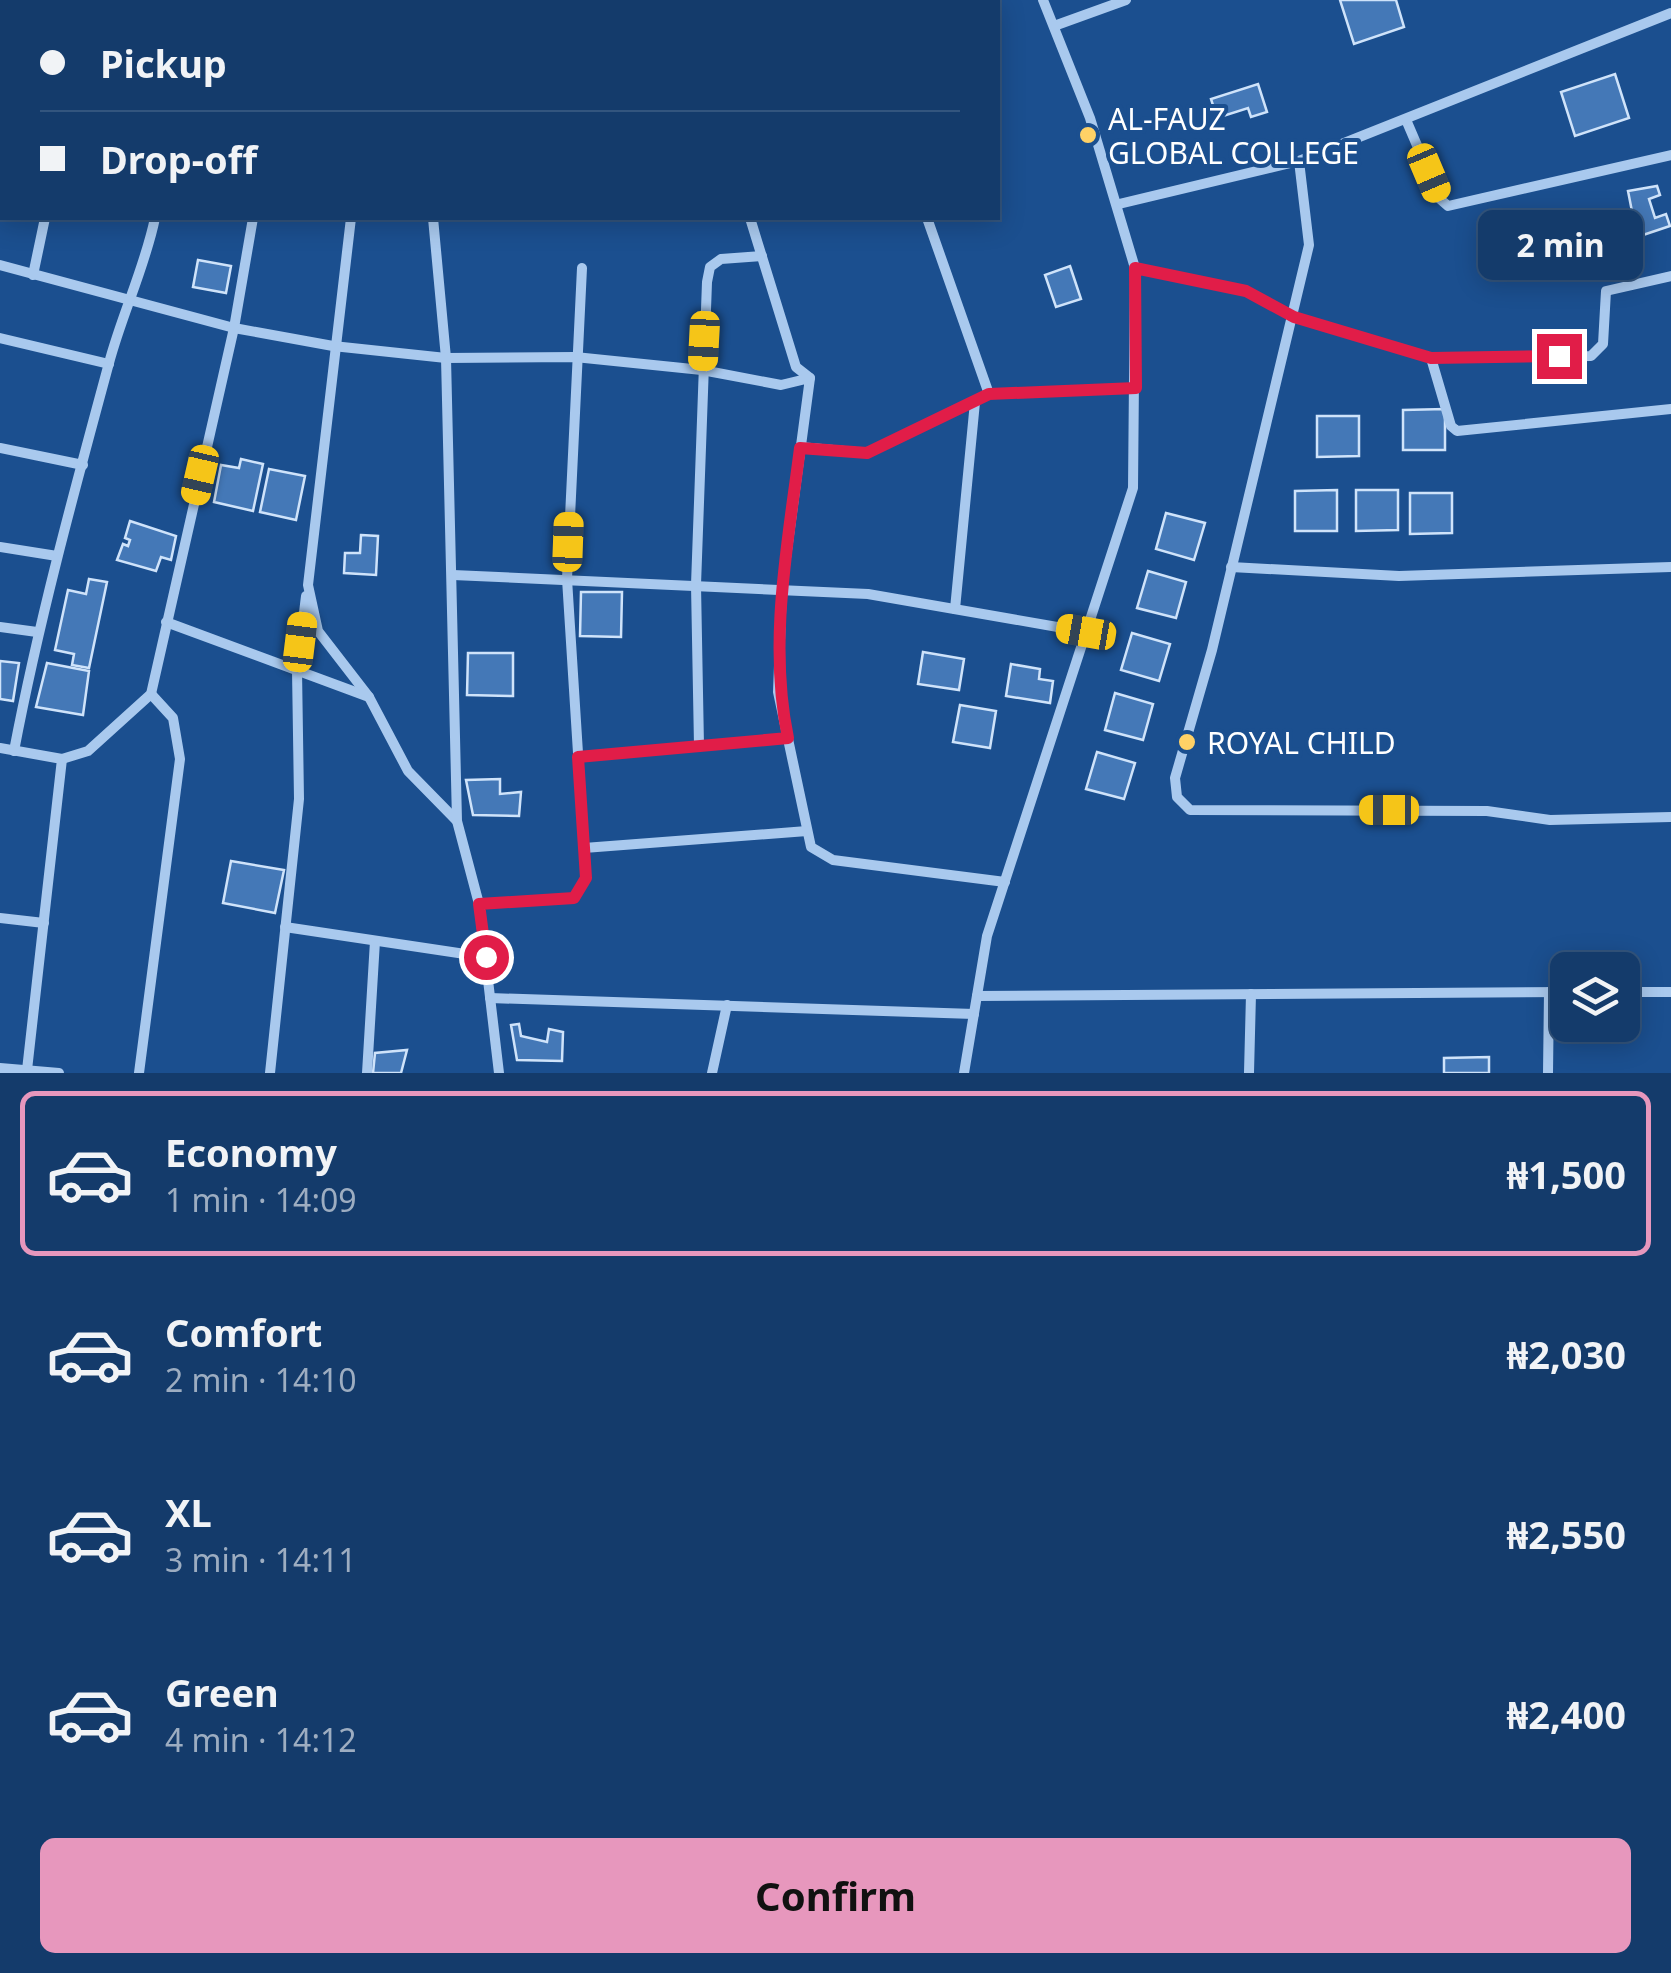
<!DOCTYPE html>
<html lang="en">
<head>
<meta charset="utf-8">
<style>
  body { margin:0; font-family:"Noto Sans",sans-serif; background:#214673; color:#f1f3f6; height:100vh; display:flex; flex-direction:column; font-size:38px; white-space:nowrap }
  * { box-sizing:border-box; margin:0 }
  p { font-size:32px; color:#9dadc1 }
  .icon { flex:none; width:55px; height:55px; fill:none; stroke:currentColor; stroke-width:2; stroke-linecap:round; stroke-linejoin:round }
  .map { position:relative; height:1073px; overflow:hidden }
  .details { display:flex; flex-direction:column; background:#143b6b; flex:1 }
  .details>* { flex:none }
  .guide { position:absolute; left:0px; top:0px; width:1000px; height:220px; box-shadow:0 5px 25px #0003,0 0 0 2px #33557e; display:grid; align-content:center; height:220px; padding:0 40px; background:#143b6b }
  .fabs { position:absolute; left:1550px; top:952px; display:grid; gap:20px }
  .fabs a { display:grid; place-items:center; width:90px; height:90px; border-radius:15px; background:#143b6b; box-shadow:0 5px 25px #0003,0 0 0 2px #33557e; font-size:50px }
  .end { position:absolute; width:45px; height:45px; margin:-22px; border:12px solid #e11d48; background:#fff; box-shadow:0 0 0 5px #fff }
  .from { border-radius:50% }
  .bubble { position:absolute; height:70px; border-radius:15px; background:#143b6b; box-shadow:0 5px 25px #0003,0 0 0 2px #33557e; font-size:32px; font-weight:700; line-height:70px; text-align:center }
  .car { position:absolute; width:30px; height:60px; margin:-30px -15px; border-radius:12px; box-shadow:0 0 8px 2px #0007; background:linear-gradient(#f5c518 24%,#345 0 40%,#f5c518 0 76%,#345 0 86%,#f5c518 0) }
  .guide b { display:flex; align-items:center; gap:35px; height:95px; font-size:38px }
  .guide b+b { border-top:2px solid #33557e }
  .guide i { width:25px; height:25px; background:#f1f3f6 }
  ul { padding:18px 0 0; list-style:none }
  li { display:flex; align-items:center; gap:30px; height:165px; margin:0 20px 15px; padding:0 20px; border:5px solid transparent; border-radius:15px }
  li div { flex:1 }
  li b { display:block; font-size:38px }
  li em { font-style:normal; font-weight:700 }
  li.selected { border-color:#e797bd }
  li>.icon { width:90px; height:90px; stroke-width:1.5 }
  .primary-button { display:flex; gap:20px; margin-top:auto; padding:20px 40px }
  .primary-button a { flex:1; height:115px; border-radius:15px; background:#e797bd; color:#111; font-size:40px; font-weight:700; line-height:115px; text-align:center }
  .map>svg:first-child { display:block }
  .building { fill:#4478b7; stroke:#cfe3fa; stroke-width:2.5 }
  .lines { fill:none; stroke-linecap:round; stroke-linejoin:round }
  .street { stroke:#a9c9ee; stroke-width:10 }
  .route { stroke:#e11d48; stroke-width:12 }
  .poi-dot { fill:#ffd166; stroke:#1b4f8f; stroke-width:4 }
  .labels { text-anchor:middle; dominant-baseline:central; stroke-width:8; stroke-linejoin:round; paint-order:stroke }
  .poi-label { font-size:30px; fill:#fff; stroke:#1b4f8f; text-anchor:start }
</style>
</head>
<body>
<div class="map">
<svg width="1671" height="1073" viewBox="0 0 1671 1073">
  <rect width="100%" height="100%" fill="#1b4f8f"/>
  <!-- building -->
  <g class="building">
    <path d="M1340,0H1396L1404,27L1354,44Z"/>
    <path d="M1615,74L1629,118L1575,136L1561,92Z"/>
    <path d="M1258,84L1267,112L1251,117L1248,108L1217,118L1211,99Z"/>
    <path d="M1657,186L1660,195L1649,199L1655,218L1666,214L1670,226L1637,237L1628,191Z"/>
    <path d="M198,260L231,266L226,293L193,287Z"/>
    <path d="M1070,266L1081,299L1056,307L1045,275Z"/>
    <path d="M1445,409V450H1403V410Z"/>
    <path d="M1317,416H1359V456L1317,457Z"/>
    <path d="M241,459L263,464L253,511L214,502L221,465L239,468Z"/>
    <path d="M269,469L305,476L296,520L260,512Z"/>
    <path d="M1337,490V531H1295V491Z"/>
    <path d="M1356,490H1398V530L1356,531Z"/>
    <path d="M1410,493H1452V533L1410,534Z"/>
    <path d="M1166,513L1205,523L1194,560L1156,549Z"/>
    <path d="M130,521L176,536L171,560L161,557L156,571L117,560L123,544L128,546L130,540L125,538Z"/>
    <path d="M361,535L378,536L376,575L344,573L345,553H360Z"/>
    <path d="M1148,571L1186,582L1176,618L1137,608Z"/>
    <path d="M89,579L107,582L89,668L72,665L74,654L55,650L68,590L86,594Z"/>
    <path d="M581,592H622L621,637L580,636Z"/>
    <path d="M1132,633L1170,644L1159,681L1121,670Z"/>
    <path d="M923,652L964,659L959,690L918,684Z"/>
    <path d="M468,653H513V696L467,695Z"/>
    <path d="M0,661L19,663L13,701L0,699Z"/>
    <path d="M47,663L89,671L83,715L36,707Z"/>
    <path d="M1011,664L1040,669L1039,679L1053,681L1050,703L1006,696Z"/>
    <path d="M1115,693L1153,704L1143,740L1105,730Z"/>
    <path d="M960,705L996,711L990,748L953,742Z"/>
    <path d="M1097,752L1135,763L1124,799L1086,789Z"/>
    <path d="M500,779V794L521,792L519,816L473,815L466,780Z"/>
    <path d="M231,861L284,870L275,913L223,903Z"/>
    <path d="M519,1024L521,1036L547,1042L549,1029L563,1032L562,1061L517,1060L511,1025Z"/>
    <path d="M407,1050L401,1073H373L375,1053Z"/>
    <path d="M1489,1057V1073H1444V1058Z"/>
  </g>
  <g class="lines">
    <!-- street -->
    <g class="street">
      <path d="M510,0V2"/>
      <path d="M671,0L672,2"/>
      <path d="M835,0L836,2"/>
      <path d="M89,2V0"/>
      <path d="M196,2L197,0"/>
      <path d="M291,2V0"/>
      <path d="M441,2V0"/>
      <path d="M1054,26L1126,0"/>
      <path d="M1407,122L1440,199L1448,206L1671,155"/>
      <path d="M1299,161L1309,245L1212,650L1175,778L1177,797L1190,810L1487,811L1550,820L1671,817"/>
      <path d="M1119,204L1299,161L1671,13"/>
      <path d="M351,218L308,585L318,631L369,697L408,771L456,820"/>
      <path d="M433,218L446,358L457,821L479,904L499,1073"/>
      <path d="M750,218L796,367L810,378"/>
      <path d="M927,218L989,394"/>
      <path d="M0,265L234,328L333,346L446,358L575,357L702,370L781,385L810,378L782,588L778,692L811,847L833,860L1005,882"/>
      <path d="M582,268L567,579L584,848"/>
      <path d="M1135,268L1246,291L1294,317L1431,358L1451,426L1457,431L1671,409"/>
      <path d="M33,275L45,218"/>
      <path d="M0,338L109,364"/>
      <path d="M1431,358L1591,356L1603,344L1606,291L1671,276"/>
      <path d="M800,447L867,453L989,394L1136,388"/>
      <path d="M0,448L83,465"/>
      <path d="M0,547L57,556"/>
      <path d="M1231,567L1399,576L1671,567"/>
      <path d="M453,575L868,594L1086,632"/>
      <path d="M955,609L975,402"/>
      <path d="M166,622L369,697"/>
      <path d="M0,627L37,632"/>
      <path d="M699,746L696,585L707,282L710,267L721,259L762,256"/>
      <path d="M0,748L62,759L27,1070"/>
      <path d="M14,751C39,620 74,492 109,363C122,314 145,267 155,218"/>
      <path d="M578,757L788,738"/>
      <path d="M62,759L88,751L151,694L234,328L253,218"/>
      <path d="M479,904L574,898L586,878L584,848L807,831"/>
      <path d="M0,918L44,923"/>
      <path d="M285,927L485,957"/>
      <path d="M1622,992H1671"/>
      <path d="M977,996L1568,992"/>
      <path d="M490,998L974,1014"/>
      <path d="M0,1068L59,1073"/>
      <path d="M139,1073L180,759L173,718L151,694"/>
      <path d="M270,1073L299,799L297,670L306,596"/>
      <path d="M367,1073L375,941"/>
      <path d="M712,1073L727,1005"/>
      <path d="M964,1073L987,936L1133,488L1135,268L1090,118L1043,0"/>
      <path d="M1249,1073L1251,994"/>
      <path d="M1548,1073L1549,992"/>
    </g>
  </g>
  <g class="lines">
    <!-- route -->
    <path class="route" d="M486,957L479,904L574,898L586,878L578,757L788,738C768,642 788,543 800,448L867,453L989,394L1136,388L1135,268L1246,291L1294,317L1431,358L1559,356"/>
  </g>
  <!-- markers -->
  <g class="poi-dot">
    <circle cx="1088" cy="135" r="10"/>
    <circle cx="1187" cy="742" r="10"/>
  </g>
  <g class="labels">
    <!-- poi labels -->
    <g class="poi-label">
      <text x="1108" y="118">AL-FAUZ<tspan x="1108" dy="34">GLOBAL COLLEGE</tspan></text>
      <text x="1207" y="742">ROYAL CHILD</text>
    </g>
  </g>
</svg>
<div class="fabs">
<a><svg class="icon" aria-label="layers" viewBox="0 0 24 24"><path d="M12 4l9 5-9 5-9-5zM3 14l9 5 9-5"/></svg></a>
</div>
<i class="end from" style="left:486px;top:957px"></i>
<i class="end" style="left:1559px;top:356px"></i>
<div class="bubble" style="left:1478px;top:210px;width:165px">2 min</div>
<i class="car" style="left:1429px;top:173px;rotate:157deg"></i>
<i class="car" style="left:704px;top:341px;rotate:183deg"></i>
<i class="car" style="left:200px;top:475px;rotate:193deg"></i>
<i class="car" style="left:568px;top:542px;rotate:2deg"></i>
<i class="car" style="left:1086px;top:632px;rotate:280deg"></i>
<i class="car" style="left:300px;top:642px;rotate:7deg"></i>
<i class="car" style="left:1389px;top:810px;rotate:270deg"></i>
<div class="guide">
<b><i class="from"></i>Pickup</b>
<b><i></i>Drop-off</b>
</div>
</div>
<section class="details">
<ul>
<li class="selected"><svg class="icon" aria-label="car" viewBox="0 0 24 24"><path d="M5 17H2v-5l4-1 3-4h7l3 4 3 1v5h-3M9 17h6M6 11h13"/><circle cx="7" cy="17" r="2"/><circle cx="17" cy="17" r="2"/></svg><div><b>Economy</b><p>1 min · 14:09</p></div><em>₦1,500</em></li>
<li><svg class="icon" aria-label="car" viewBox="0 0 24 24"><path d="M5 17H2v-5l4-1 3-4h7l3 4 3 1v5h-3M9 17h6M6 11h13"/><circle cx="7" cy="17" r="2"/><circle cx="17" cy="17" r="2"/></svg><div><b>Comfort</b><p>2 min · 14:10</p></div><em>₦2,030</em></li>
<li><svg class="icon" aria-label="car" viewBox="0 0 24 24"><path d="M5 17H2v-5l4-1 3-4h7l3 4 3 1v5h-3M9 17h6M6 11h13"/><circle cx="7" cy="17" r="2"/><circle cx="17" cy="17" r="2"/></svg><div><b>XL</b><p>3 min · 14:11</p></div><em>₦2,550</em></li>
<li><svg class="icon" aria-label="car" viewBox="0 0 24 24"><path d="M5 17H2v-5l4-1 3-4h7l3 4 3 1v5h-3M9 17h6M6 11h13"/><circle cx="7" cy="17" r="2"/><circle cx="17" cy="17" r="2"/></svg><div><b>Green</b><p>4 min · 14:12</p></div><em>₦2,400</em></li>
</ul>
<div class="primary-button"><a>Confirm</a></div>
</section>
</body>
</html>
